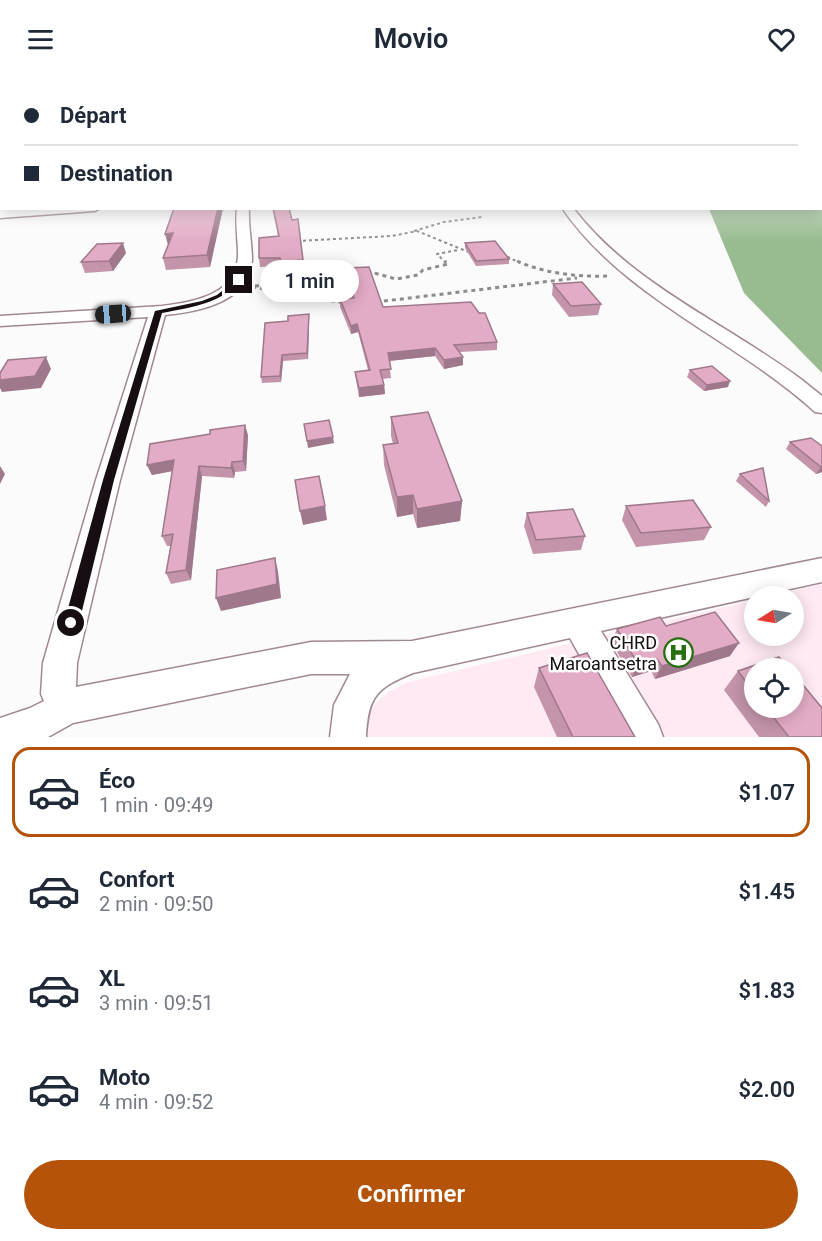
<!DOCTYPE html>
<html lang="fr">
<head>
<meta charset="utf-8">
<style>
  body { margin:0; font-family:Roboto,sans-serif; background:#f2f2f3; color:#1f2937; height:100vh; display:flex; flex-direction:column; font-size:22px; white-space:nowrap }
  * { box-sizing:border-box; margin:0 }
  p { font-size:20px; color:#747a83 }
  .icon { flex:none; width:33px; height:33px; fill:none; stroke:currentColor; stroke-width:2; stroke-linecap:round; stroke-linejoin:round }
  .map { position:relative; height:659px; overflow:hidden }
  .details { display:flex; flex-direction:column; background:#fff; flex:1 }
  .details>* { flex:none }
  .top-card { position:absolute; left:0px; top:0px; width:822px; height:132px; box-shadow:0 3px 15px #0003; display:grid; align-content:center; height:132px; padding:0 24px; background:#fff }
  .needle { width:39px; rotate:259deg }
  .fabs { position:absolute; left:744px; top:508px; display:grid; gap:12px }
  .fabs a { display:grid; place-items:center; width:60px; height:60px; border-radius:50%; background:#fff; box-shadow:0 3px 15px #0003; font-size:30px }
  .end { position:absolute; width:27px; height:27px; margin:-14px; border:8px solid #160e12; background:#fff; box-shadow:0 0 0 3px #fff }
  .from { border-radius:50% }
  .bubble { position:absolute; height:42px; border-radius:21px; background:#fff; box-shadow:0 3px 15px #0003; font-size:20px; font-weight:600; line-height:42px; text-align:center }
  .car { position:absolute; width:18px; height:36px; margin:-18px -9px; border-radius:8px; box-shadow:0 0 4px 2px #0007; background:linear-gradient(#222 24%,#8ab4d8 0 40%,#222 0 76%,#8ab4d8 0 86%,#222 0) }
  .top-card b { display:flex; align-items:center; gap:21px; height:57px; font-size:22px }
  .top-card b+b { border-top:2px solid #e0e1e3 }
  .top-card i { width:15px; height:15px; background:#1f2937 }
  ul { padding:10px 0 0; list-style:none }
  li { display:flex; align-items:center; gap:18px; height:90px; margin:0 12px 9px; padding:0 12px; border:3px solid transparent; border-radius:18px }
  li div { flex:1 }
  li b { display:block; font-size:22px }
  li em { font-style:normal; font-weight:600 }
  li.current { border-color:#b45309 }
  li>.icon { width:54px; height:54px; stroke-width:1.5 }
  .cta { display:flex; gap:12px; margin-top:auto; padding:12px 24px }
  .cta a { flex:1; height:69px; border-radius:36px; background:#b45309; color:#fff; font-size:24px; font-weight:600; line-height:69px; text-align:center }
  header { display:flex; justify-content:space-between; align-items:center; height:78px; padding:0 24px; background:#fff; font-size:27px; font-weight:600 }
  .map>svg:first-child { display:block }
  .built { fill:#ffeaf3; fill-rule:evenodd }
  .water { fill:#98bb90 }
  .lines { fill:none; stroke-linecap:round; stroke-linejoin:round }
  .minor-casing { stroke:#a08893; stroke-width:3 }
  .path-far1 { stroke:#8f8b8d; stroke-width:2; stroke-dasharray:3 3; stroke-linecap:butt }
  .path { stroke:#8f8b8d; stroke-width:3; stroke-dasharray:4 4; stroke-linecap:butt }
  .minor { fill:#fff; fill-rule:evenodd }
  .wall { fill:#c394aa }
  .shaded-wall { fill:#9f788b }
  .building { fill:#e3acc6; stroke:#9f788b; stroke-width:1.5 }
  .route { fill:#160e12 }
  .labels { text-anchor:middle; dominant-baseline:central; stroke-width:5; stroke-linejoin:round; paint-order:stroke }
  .near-poi-label { font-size:18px; fill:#160e12; stroke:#fff; text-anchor:end }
</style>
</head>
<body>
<header><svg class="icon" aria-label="menu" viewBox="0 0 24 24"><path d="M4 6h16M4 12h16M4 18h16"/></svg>Movio<svg class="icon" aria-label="heart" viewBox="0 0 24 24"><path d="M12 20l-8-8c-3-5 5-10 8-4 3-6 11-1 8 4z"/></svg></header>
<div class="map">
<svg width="822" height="659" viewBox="0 0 822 659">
  <rect width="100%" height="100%" fill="#fbfbfb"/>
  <!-- built -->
  <path class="built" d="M822,506V659H358L365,642L377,624L390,613L408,604L754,522V558H794V519H767ZM754,591H794V630H754Z"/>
  <!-- water -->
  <path class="water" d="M821,106L822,107V295L744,215L709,131L820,130Z"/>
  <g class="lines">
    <defs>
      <g id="minor">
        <path d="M0,117H2L0,124Z"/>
        <path d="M32,130H100L95,133L0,140V132Z"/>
        <path d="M237,130H249C248,148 252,165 252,182C250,224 198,234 165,237L120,402L77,585L76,609L311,564L412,563L822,480V504L601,553L658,646L663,659H625L570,560L413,595C376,610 368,619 366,659H330L334,627L350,596H311L73,645L48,659H0V640L30,630L44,623L41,616L43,585L96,402L148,239L0,248V238L162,228C194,224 237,217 238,177C238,161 235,146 237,130Z"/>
        <path d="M562,130H573C632,207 726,245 802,302L822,318V335L815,334C735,261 625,221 562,130Z"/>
      </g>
    </defs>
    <!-- minor casing -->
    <use href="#minor" class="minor-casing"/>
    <!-- path-far1 -->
    <g class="path-far1">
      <path d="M414,153L444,144L482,139"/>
      <path d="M297,163L392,158L417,153L471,175"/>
      <path d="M502,176L520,185"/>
      <path d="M446,185L437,176L458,172"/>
    </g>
    <!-- path -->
    <g class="path">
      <path d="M517,183C546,196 579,199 610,198"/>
      <path d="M367,193L396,201L418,197L423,192L448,186L445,183"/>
      <path d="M255,208L300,205L351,194"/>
      <path d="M252,209L345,225"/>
      <path d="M376,224L577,200"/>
    </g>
    <!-- minor -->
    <use href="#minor" class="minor"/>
  </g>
  <!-- wall -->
  <g class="wall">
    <path d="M223,130L210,189L166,192L163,180Z"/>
    <path d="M273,130L304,190L282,192L281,188L260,189L259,180L278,158Z"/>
    <path d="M465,165L509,181V186L476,188L465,170Z"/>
    <path d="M126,175L113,193L85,195L81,184Z"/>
    <path d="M346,190L383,229L497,264V272L460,274L463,287L444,291L435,278L389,283L391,300L382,301L384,307L385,316L359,319L356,302L355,294L368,292L358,254L351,256L340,229V221L352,220L346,198Z"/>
    <path d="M553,206L601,226L598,237L569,239L552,217Z"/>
    <path d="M309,236V242L308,281L283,283L281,304L262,305L261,299L288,243Z"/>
    <path d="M690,292L728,309L704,313L687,299Z"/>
    <path d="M391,339L462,423L460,443L417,450L413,436L397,439L384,387L383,367L393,366L391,358Z"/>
    <path d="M248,357L246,393L235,394L234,400L202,398L191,502L171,506L166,495L171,468H167L162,458L172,393L152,397L147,387Z"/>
    <path d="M790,364L822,368V394L816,396L786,371Z"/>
    <path d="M740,396L769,423L766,429L736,403Z"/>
    <path d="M626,428L711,449L704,462L636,469L622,442Z"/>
    <path d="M527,435L585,458L581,472L533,476L524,448Z"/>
    <path d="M666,548L730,578L655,601L651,593L632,599L611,564L617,551Z"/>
    <path d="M539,590L635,659H557L534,609Z"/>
    <path d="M754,591V630H794L822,659H759L724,612L738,593Z"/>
  </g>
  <!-- shaded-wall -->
  <g class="shaded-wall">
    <path d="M218,130H223L210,189L207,177Z"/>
    <path d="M298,141L304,190L282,192L281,184Z"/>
    <path d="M173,155L168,167L165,156Z"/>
    <path d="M123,165L126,175L113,193L109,183Z"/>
    <path d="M309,236V242L308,281L307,275Z"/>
    <path d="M357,246L358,254L351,256V248Z"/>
    <path d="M435,270V278L388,283V275Z"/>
    <path d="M282,277L283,283L281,304L280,298Z"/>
    <path d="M46,279L51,291L41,310L2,314L0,310V302Z"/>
    <path d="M463,279V287L444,291V282Z"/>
    <path d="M730,303L728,309L704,313L707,307Z"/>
    <path d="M384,307L385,316L359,319V310Z"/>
    <path d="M245,347L248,357L246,393L243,383Z"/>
    <path d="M333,359L334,365L308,370L307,363Z"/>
    <path d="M174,382L178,392L152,397L147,387Z"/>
    <path d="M232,384L235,394L234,400L231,390Z"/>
    <path d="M0,388L5,396L0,406Z"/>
    <path d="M199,388L202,398L191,502L186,492Z"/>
    <path d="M821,389H822V394L816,396Z"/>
    <path d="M413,417V436L397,439V419Z"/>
    <path d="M462,423L460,443L417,450V431Z"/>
    <path d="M325,428L327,442L303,447L300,433Z"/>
    <path d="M275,480L278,493L281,520L221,533L216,520Z"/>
    <path d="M739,565L730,578L655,601L662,588Z"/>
    <path d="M657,581L651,593L632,599L638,586Z"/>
  </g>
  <!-- building -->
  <g class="building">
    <path d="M820,72H822V83L820,82Z"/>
    <path d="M174,130H218L207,177L163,180L173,155L165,156Z"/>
    <path d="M273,130H289L292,142L298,141L303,182L281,184L280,180H259V160L279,158Z"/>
    <path d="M495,163L509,181L476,183L465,165Z"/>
    <path d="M123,165L109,183L81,184L97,166Z"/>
    <path d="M369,189L383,229L471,224L479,235H485L497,264L454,267L463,279L444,282L435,270L388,275L391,291L380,292L384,307L359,310L355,294L370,292L357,246L351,248L340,221L354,220L346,190Z"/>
    <path d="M582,204L601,226L571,228L553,206Z"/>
    <path d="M309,236L307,275L282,277L280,298L261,299L265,245L288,243V238Z"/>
    <path d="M46,279L35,298L0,302V295L8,282Z"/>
    <path d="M712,288L730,303L707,307L690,292Z"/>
    <path d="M428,334L462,423L417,431L413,417L397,419L383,367L398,365L391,339Z"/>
    <path d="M329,342L333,359L307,363L304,346Z"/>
    <path d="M245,347L243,383L232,384L231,390L199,388L186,492L166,495L173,456L162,458L174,382L147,387L150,366L210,356V352Z"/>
    <path d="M811,360L822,368V389H821L790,364Z"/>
    <path d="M763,390L769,423L740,396Z"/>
    <path d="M319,398L325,428L300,433L295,402Z"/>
    <path d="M693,422L711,449L641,455L626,428Z"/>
    <path d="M573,431L585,458L536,462L527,435Z"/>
    <path d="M275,480L277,506L216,520L217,492Z"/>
    <path d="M715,534L739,565L662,588L657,581L638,586L617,551L660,539L666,548Z"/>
    <path d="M587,575L635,659H573L539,590Z"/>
    <path d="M779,579L789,591H754V615L738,593Z"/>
    <path d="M794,596L822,630V659H789L766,630H794Z"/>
  </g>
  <!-- sky -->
  <linearGradient id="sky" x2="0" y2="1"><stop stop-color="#88b7c5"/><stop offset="0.44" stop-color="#fdfdfd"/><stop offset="1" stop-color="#fdfdfd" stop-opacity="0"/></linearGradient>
  <rect width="822" height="164" fill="url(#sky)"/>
  <!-- route -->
  <path class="route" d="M237,201L243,202C219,226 193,229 162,235L114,402L79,545L77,550L71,552L66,550L64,545L103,402L155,233L202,223L217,217Z"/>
  <!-- icons -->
  <defs>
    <symbol id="hospital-ring" viewBox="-11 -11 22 22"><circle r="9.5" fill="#fff" stroke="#266f0f" stroke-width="1.5"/><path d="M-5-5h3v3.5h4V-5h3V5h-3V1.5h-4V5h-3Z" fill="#266f0f"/></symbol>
  </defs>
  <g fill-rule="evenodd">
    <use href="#hospital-ring" x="662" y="558" width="33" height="33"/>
  </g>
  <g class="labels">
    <!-- near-poi labels -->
    <g class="near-poi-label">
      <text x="657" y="564">CHRD<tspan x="657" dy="21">Maroantsetra</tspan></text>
    </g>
  </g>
</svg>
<div class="fabs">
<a><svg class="needle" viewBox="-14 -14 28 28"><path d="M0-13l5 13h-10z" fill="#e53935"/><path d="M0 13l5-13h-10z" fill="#747a83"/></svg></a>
<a><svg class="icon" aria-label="locate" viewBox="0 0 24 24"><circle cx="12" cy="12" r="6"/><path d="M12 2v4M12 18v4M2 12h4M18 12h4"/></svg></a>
</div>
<i class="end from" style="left:71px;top:545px"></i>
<i class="end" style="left:239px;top:202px"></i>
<div class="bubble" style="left:260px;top:182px;width:99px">1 min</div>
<i class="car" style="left:113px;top:236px;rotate:266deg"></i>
<div class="top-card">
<b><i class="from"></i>Départ</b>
<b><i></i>Destination</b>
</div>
</div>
<section class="details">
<ul>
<li class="current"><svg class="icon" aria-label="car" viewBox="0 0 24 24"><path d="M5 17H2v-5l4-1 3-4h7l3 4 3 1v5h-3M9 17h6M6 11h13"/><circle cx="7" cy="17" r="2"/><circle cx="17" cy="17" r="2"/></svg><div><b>Éco</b><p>1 min · 09:49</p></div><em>$1.07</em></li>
<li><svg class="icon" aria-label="car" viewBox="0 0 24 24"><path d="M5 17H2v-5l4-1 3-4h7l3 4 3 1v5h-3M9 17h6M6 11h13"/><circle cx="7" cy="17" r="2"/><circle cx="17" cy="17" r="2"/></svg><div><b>Confort</b><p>2 min · 09:50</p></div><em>$1.45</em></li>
<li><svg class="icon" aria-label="car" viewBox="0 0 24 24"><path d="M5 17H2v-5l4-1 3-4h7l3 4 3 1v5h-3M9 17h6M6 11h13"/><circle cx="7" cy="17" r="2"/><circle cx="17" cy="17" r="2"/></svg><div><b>XL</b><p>3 min · 09:51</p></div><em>$1.83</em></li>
<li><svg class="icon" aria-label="car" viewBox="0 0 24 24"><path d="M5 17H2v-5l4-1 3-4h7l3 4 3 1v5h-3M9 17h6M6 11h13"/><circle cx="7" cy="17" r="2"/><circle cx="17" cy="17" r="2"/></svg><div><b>Moto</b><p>4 min · 09:52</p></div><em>$2.00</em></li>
</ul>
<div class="cta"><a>Confirmer</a></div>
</section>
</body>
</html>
